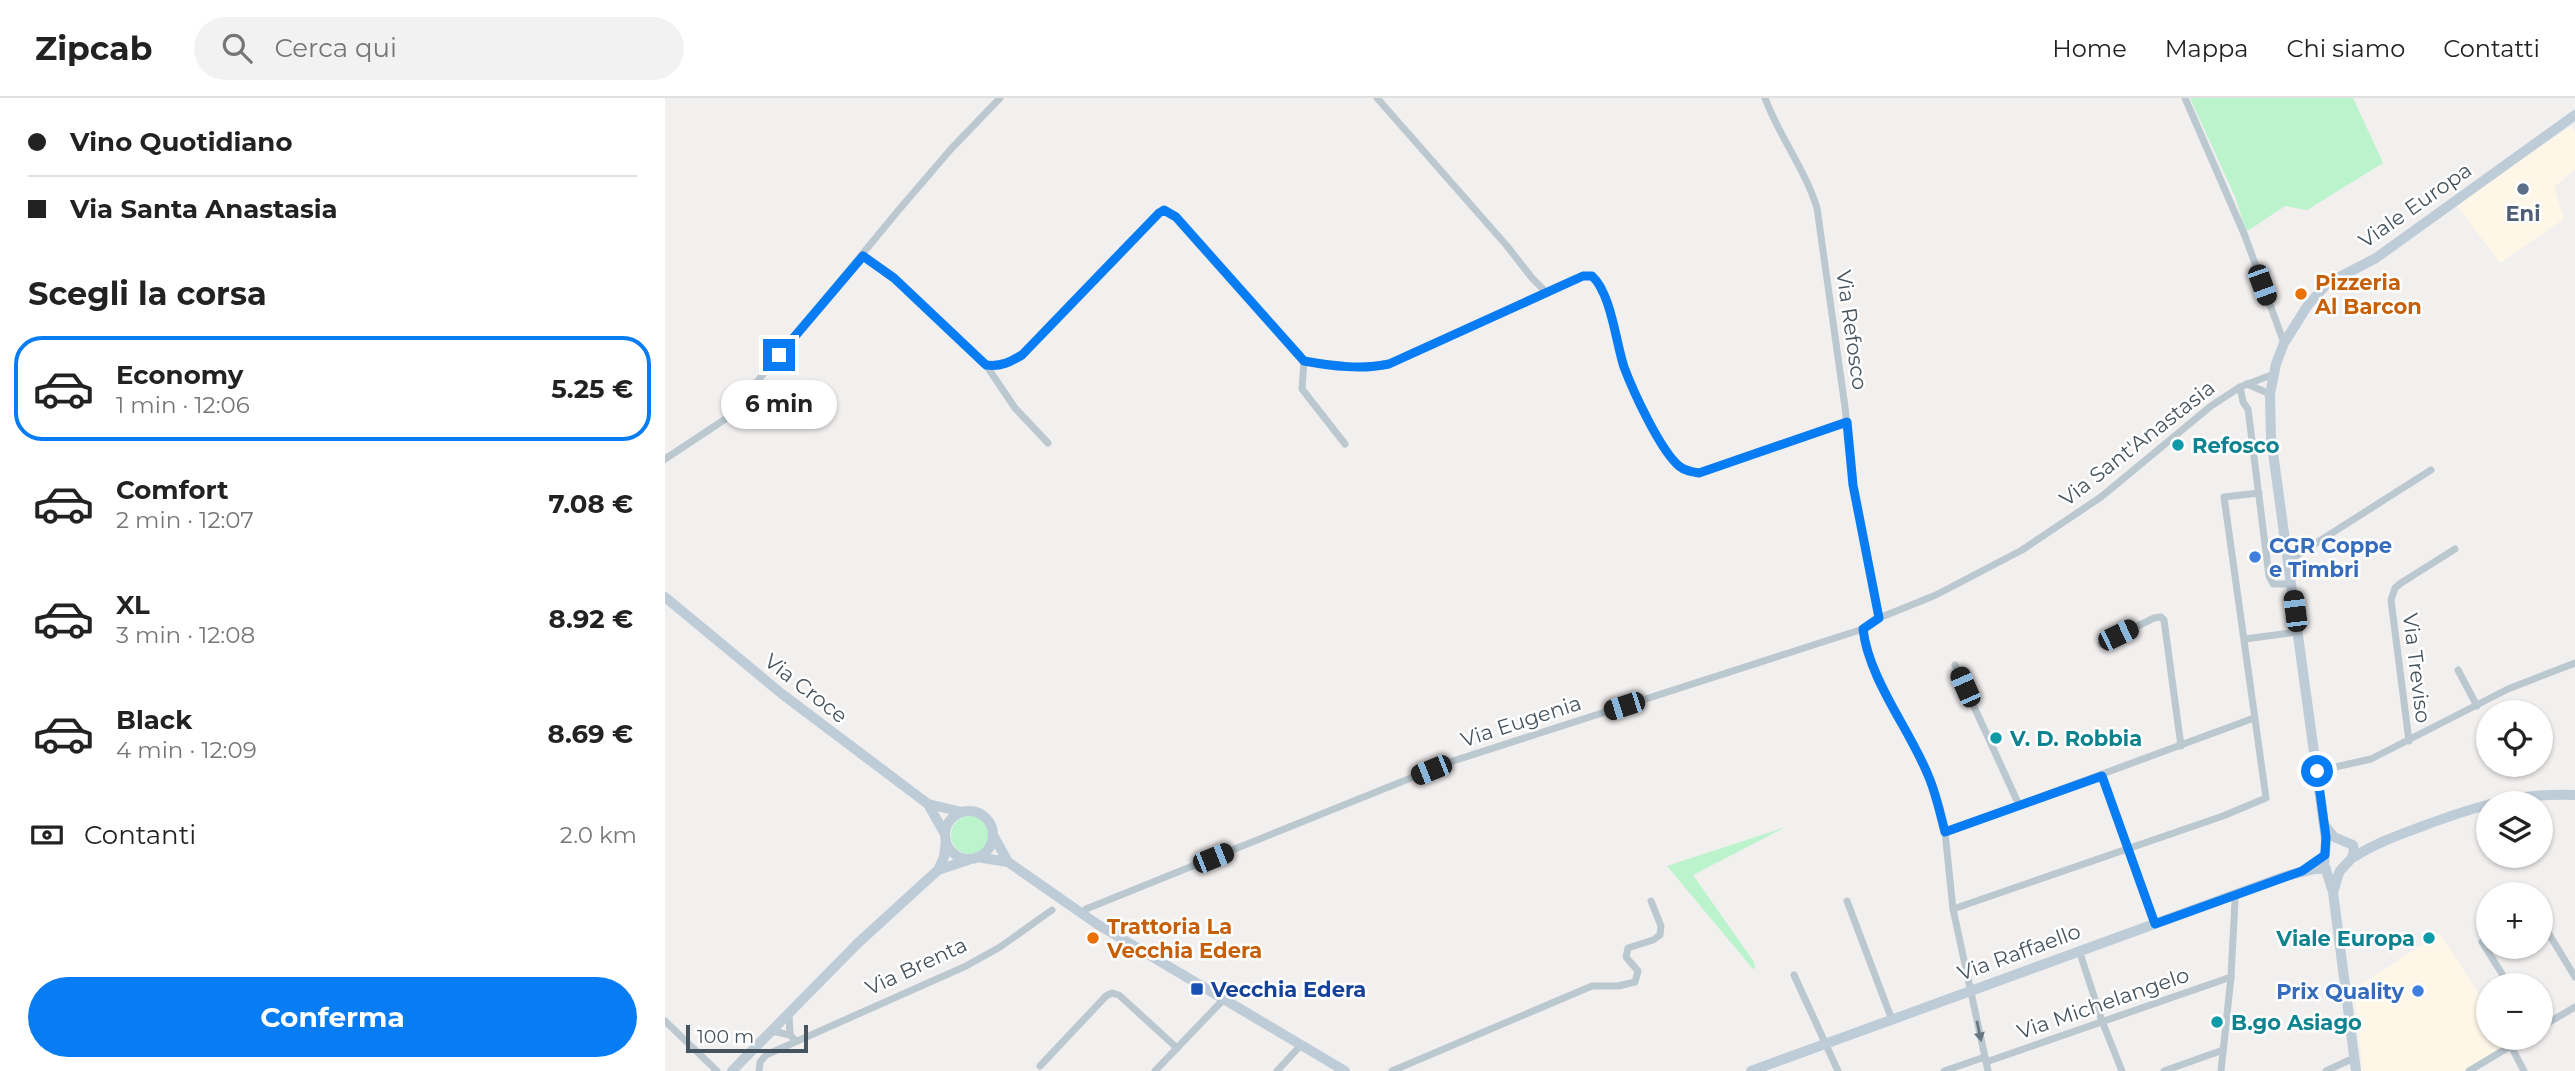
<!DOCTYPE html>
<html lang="it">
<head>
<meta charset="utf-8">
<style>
  body { margin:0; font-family:Montserrat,sans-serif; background:#f2f2f2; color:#222; height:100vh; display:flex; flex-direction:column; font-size:26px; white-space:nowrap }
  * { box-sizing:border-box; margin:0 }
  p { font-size:23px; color:#767676 }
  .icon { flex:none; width:38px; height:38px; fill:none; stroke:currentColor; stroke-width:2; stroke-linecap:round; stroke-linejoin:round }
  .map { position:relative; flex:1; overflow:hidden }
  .sheet { display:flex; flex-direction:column; background:#fff; width:665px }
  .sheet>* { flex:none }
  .banner { display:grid; align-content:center; height:154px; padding:0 28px; background:#fff }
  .fabs { position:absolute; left:1811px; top:602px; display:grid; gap:14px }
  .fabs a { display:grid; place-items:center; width:77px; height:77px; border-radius:50%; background:#fff; box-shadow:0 2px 5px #0004; font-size:35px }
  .scale { position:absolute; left:21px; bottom:18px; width:122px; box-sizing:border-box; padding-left:7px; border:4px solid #45545f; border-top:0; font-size:19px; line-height:24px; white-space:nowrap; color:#45545f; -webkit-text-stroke:5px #fff; paint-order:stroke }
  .end { position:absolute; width:32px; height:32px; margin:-16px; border:9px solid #087df3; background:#fff; box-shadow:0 0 0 4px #fff }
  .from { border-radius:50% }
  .bubble { position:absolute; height:49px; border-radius:24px; background:#fff; box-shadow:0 2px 5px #0004; font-size:23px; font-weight:700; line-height:49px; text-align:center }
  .car { position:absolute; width:21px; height:42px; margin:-21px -10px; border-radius:9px; box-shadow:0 0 5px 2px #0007; background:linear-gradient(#222 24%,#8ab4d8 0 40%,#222 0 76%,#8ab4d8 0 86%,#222 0) }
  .banner b { display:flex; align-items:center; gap:24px; height:66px; font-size:26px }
  .banner b+b { border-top:2px solid #e0e0e0 }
  .banner i { width:18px; height:18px; background:#222 }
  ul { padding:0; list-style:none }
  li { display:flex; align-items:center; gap:21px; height:105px; margin:0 14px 10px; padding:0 14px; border:4px solid transparent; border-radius:28px }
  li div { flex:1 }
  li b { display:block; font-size:26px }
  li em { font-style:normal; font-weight:700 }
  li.current { border-color:#087df3 }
  li>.icon { width:63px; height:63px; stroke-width:1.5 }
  h2 { padding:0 28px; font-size:32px; line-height:84px }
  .pay { display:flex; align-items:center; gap:18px; height:77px; padding:0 28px; font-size:26px }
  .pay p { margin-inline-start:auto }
  .primary-button { display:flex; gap:14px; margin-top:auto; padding:14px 28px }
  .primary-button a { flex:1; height:80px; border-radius:42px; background:#087df3; color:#fff; font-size:28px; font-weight:700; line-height:80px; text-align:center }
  header { display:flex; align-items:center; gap:42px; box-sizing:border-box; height:98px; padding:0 35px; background:#fff; border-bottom:2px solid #e0e0e0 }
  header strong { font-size:33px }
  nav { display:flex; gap:38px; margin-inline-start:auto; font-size:24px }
  .search { width:490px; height:63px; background:#f2f2f2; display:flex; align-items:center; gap:18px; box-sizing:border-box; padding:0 24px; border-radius:38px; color:#767676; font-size:26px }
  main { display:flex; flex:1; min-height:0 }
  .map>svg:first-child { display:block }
  .commercial { fill:#fef6e7 }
  .green { fill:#baf3cc }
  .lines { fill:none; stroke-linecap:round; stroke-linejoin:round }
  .street { stroke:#bbc8d0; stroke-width:7 }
  .secondary { stroke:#beccd8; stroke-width:10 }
  .oneway { fill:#687781 }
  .route { stroke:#087df3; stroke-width:9 }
  .service-dot { fill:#5c6f8a; stroke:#fff; stroke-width:2.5 }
  .food-dot { fill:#e8710a; stroke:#fff; stroke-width:2.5 }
  .culture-dot { fill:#0f9aa8; stroke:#fff; stroke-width:2.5 }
  .shop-dot { fill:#3f7fe0; stroke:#fff; stroke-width:2.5 }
  .transit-dot { fill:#1a4fb4; stroke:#fff; stroke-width:2.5 }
  .labels { text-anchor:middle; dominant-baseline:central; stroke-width:5; stroke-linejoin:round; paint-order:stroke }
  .street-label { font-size:21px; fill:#45545f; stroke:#fff }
  .service-label { font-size:21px; font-weight:bold; fill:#4e5e75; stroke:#fff }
  .food-label { font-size:21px; font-weight:bold; fill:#c56008; stroke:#fff; text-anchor:start }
  .culture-label { font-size:21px; font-weight:bold; fill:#0d838f; stroke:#fff; text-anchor:start }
  .shop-label { font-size:21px; font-weight:bold; fill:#366cbe; stroke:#fff; text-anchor:start }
  .transit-label { font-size:21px; font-weight:bold; fill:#164399; stroke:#fff; text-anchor:start }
</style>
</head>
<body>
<header>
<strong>Zipcab</strong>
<div class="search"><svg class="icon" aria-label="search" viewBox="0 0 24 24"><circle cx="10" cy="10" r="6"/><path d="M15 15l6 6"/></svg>Cerca qui</div>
<nav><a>Home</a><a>Mappa</a><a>Chi siamo</a><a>Contatti</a></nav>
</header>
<main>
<section class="sheet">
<div class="banner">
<b><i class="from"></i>Vino Quotidiano</b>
<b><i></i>Via Santa Anastasia</b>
</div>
<h2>Scegli la corsa</h2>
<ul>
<li class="current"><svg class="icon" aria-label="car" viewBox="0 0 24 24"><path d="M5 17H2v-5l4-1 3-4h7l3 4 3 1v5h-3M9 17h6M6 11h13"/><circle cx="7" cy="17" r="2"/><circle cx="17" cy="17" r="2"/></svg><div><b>Economy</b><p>1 min · 12:06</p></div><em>5.25 €</em></li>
<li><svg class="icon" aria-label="car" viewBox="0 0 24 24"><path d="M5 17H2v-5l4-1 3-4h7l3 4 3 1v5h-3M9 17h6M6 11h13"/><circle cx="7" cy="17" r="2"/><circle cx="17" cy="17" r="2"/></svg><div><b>Comfort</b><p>2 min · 12:07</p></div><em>7.08 €</em></li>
<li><svg class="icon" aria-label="car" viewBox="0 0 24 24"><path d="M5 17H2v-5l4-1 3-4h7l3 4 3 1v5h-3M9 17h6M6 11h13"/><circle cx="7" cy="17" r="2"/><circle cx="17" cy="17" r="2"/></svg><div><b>XL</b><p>3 min · 12:08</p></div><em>8.92 €</em></li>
<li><svg class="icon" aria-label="car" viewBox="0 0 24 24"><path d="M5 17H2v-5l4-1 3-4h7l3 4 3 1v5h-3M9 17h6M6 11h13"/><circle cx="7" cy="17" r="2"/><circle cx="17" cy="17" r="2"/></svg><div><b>Black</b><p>4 min · 12:09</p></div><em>8.69 €</em></li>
</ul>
<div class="pay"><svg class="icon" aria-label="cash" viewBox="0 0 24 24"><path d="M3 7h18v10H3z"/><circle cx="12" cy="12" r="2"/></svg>Contanti<p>2.0 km</p></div>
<div class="primary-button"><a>Conferma</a></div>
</section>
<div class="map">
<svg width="1910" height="973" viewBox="0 0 1910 973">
  <rect width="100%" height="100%" fill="#f2efef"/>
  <!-- commercial -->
  <g class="commercial">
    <path d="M1906,28L1910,34V72L1889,89L1899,121L1835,165L1791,107Z"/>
    <path d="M1775,835L1823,911L1824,940H1842L1844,943L1805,973H1683L1697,968L1689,891Z"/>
  </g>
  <!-- green -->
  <g class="green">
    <path d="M1525,0H1688L1718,65L1642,112L1620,108L1581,134L1571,101Z"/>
    <circle cx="305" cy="737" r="19"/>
    <path d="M1121,729L1028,777L1089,864L1090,870L1088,871L1002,768Z"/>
  </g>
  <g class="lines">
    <!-- street -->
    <g class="street">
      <path d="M712,0L842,148L867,180L882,195L918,178H927C946,195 951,245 959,269C968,293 995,351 1014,368C1020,373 1027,374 1034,375L1182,324"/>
      <path d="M1100,0C1114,38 1140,71 1152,110L1180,309L1188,387L1214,520"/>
      <path d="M1520,0L1580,138L1619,245"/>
      <path d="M198,158L229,180L321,267L350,310L383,345"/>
      <path d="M639,263L637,291L680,346"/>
      <path d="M321,267C336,269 345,264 357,257L494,115L499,112L511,119L639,263L694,269L724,266L882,195"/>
      <path d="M1582,286L1605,296"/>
      <path d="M1575,289L1578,304L1583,311L1604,478L1608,486H1626"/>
      <path d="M0,361L62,320L232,114L286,51L335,0"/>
      <path d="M1623,463L1766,372"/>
      <path d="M1198,531L1200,549L1229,611L1263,677L1280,734L1288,811L1323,973"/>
      <path d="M1580,541L1632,534"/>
      <path d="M1436,546L1489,520L1496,519L1499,522L1516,648"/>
      <path d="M1290,567L1354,707"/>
      <path d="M1793,572L1812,608"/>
      <path d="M1744,643L1726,502L1730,490L1736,485L1790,451"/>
      <path d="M1652,673L1706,661L1843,591L1910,565"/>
      <path d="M1437,678L1490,826"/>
      <path d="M1280,734L1589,620"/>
      <path d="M1855,788L1860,796"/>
      <path d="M1182,803L1227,922"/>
      <path d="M1288,811L1558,718L1601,700L1559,399L1594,395"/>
      <path d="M417,816L421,811L788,663L1198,531L1214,520L1271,497L1357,452L1436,399L1546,308L1575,289L1609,276"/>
      <path d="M1876,823L1910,879"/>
      <path d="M1817,844L1844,887"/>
      <path d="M1414,852L1437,923L1457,973"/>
      <path d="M1129,877L1173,973"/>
      <path d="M124,916L125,937"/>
      <path d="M0,923L52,973"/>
      <path d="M1876,929L1910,909"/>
      <path d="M107,933L125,937L131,943"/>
      <path d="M1846,948L1859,973"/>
      <path d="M1321,964L1566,879"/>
      <path d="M375,968L441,898L447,895L454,897L512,950"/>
      <path d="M94,973L95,964L101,957L301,868L335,849L387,812"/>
      <path d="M490,973L559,901"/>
      <path d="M612,973L636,947"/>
      <path d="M727,973L927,888H953L970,884L973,873L961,859L963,850L988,842L995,837L996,828L986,803"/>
      <path d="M1279,973L1320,959"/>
      <path d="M1499,973L1558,952"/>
      <path d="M1556,973L1566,879L1570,803L1568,798"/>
      <path d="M1661,973L1689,960"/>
      <path d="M1804,973L1859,940"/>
    </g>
    <!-- secondary -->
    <g class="secondary">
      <path d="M0,499L117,596L263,706L297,714"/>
      <path d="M263,706L280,736"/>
      <circle cx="304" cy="737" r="24"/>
      <path d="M1661,729L1669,739L1688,747C1691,762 1683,762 1675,773C1672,778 1671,786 1669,792"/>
      <path d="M328,737L343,764L432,826L680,973"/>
      <path d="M312,759L343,764"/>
      <path d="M1689,759C1711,745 1734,737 1758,728C1809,709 1855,694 1910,697"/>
      <path d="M273,772L303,762"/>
      <path d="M67,973L193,845L273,772L279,759L281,742"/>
      <path d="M1086,973L1621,778L1650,771H1661"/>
      <path d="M1691,973L1668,794L1659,766L1661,742L1606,340L1605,296L1611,266L1619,245L1643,207L1663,185L1711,160L1910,17"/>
    </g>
  </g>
  <!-- one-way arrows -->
  <defs><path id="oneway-solid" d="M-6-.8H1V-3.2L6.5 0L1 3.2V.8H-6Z" transform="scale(1.75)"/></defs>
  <use class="oneway" href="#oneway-solid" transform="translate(1314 933) rotate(78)"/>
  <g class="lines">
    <!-- route -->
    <path class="route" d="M114,257L198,158L229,180L321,267C336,269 345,264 357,257L494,115L499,112L511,119L639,263C667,268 696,272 724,266L918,178H927C946,195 951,245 959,269C968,293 995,352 1014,368C1020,373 1027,374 1034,375L1182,324L1188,387L1214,520L1198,531C1204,582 1244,630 1263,677C1271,695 1275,715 1280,734L1437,678L1490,826L1637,773L1660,757L1661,739L1652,673"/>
  </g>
  <!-- markers -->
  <circle class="service-dot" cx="1858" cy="91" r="7"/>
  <g class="food-dot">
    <circle cx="1636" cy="196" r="7"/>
    <circle cx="428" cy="840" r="7"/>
  </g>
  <g class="culture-dot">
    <circle cx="1513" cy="347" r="7"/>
    <circle cx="1331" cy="640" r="7"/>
    <circle cx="1764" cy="840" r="7"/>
    <circle cx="1552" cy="924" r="7"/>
  </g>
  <g class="shop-dot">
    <circle cx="1590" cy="459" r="7"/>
    <circle cx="1753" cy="893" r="7"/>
  </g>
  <rect class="transit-dot" x="525" y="884" width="14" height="14" rx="3.5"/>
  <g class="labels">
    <!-- street labels -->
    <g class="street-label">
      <text transform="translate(1750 107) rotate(-35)">Viale Europa</text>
      <text transform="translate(1187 232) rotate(82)">Via Refosco</text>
      <text transform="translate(1472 345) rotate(-38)">Via Sant'Anastasia</text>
      <text transform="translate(1752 570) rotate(83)">Via Treviso</text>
      <text transform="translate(141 590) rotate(38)">Via Croce</text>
      <text transform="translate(856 623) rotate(-18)">Via Eugenia</text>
      <text transform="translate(1354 854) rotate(-20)">Via Raffaello</text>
      <text transform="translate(251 868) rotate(-25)">Via Brenta</text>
      <text transform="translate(1438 905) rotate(-19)">Via Michelangelo</text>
    </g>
    <!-- service labels -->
    <g class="service-label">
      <text x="1858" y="115">Eni</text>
    </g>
    <!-- food labels -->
    <g class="food-label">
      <text x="1650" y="184">Pizzeria<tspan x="1650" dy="24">Al Barcon</tspan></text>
      <text x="442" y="828">Trattoria La<tspan x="442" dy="24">Vecchia Edera</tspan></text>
    </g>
    <!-- culture labels -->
    <g class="culture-label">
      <text x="1527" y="347">Refosco</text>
      <text x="1345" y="640">V. D. Robbia</text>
      <text x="1750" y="840" text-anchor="end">Viale Europa</text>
      <text x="1566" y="924">B.go Asiago</text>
    </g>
    <!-- shop labels -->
    <g class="shop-label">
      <text x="1604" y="447">CGR Coppe<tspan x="1604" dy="24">e Timbri</tspan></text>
      <text x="1739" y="893" text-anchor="end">Prix Quality</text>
    </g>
    <!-- transit labels -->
    <g class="transit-label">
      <text x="546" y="891">Vecchia Edera</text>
    </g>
  </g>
</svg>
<div class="fabs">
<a><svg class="icon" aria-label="locate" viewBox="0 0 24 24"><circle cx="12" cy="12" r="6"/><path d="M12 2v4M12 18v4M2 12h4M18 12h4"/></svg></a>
<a><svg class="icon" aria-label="layers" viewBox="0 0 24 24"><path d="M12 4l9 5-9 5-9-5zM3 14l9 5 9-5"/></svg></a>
<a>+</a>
<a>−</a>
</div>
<div class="scale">100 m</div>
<i class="end from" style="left:1652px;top:673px"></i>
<i class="end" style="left:114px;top:257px"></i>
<div class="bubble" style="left:56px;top:282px;width:116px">6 min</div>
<i class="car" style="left:1597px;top:187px;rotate:160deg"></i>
<i class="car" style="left:1630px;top:513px;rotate:353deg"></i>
<i class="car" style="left:1453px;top:537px;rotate:64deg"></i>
<i class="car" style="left:1300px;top:589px;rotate:336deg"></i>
<i class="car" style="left:959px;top:608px;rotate:252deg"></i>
<i class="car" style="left:766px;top:672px;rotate:248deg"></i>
<i class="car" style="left:548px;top:760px;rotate:68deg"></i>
</div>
</main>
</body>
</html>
